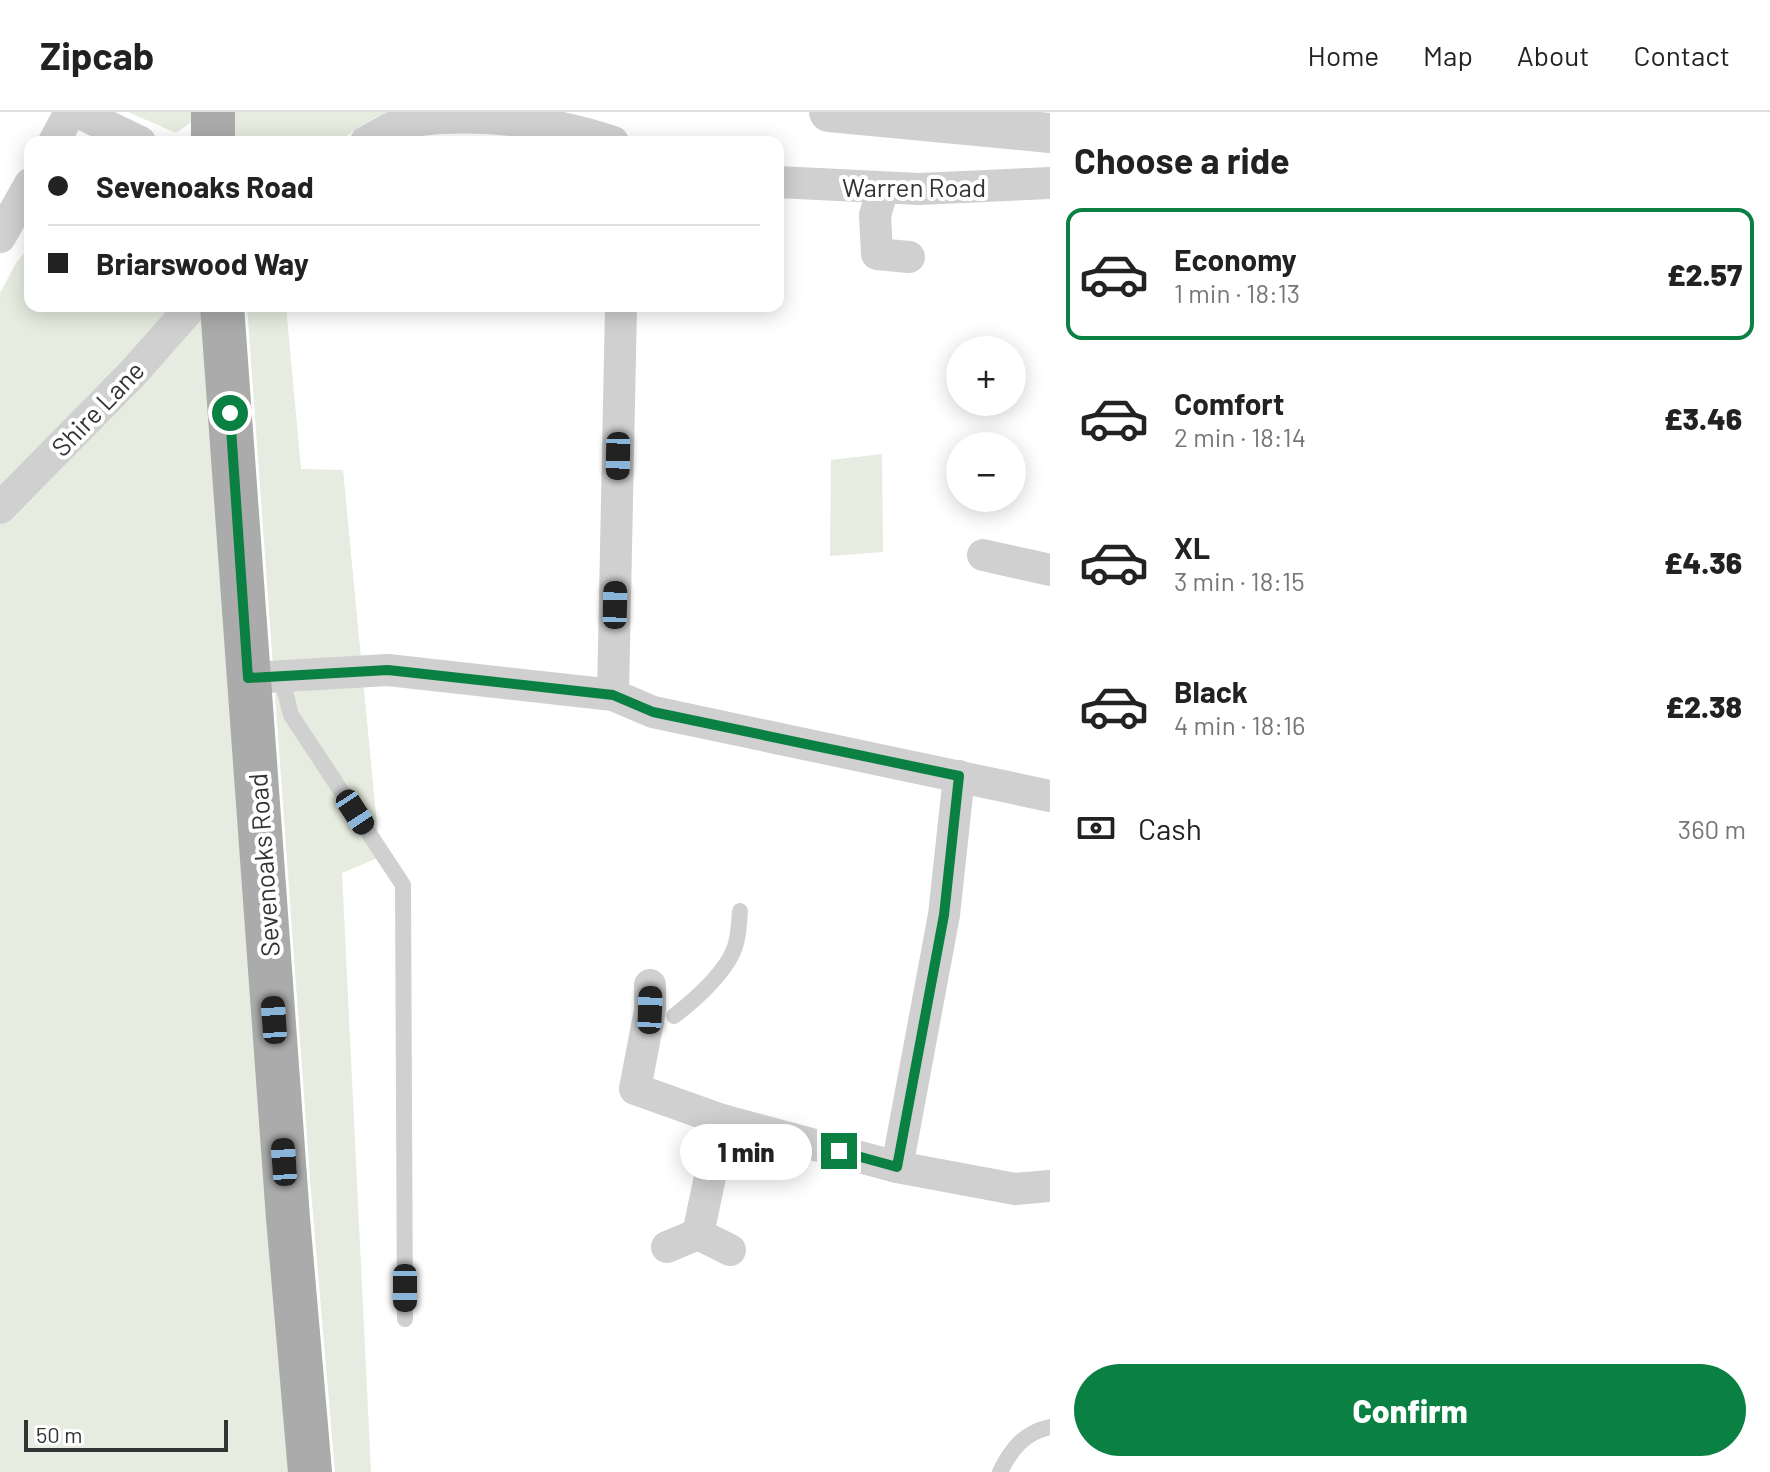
<!DOCTYPE html>
<html lang="en">
<head>
<meta charset="utf-8">
<style>
  body { margin:0; font-family:Barlow,sans-serif; background:#f2f2f2; color:#222; height:100vh; display:flex; flex-direction:column; font-size:30px; white-space:nowrap }
  * { box-sizing:border-box; margin:0 }
  p { font-size:26px; color:#767676 }
  .icon { flex:none; width:44px; height:44px; fill:none; stroke:currentColor; stroke-width:2; stroke-linecap:round; stroke-linejoin:round }
  .map { position:relative; flex:1; overflow:hidden }
  .details { display:flex; flex-direction:column; background:#fff; width:720px }
  .details>* { flex:none }
  .top-card { position:absolute; left:24px; top:24px; width:760px; height:176px; border-radius:16px; box-shadow:0 4px 20px #0003; display:grid; align-content:center; height:176px; padding:0 24px; background:#fff }
  .fabs { position:absolute; left:946px; top:224px; display:grid; gap:16px }
  .fabs a { display:grid; place-items:center; width:80px; height:80px; border-radius:50%; background:#fff; box-shadow:0 4px 20px #0003; font-size:40px }
  .scale { position:absolute; left:24px; bottom:20px; width:204px; box-sizing:border-box; padding-left:8px; border:4px solid #333; border-top:0; font-size:22px; line-height:28px; white-space:nowrap; color:#333; -webkit-text-stroke:6px #fff; paint-order:stroke }
  .end { position:absolute; width:36px; height:36px; margin:-18px; border:10px solid #0b8043; background:#fff; box-shadow:0 0 0 4px #fff }
  .from { border-radius:50% }
  .bubble { position:absolute; height:56px; border-radius:28px; background:#fff; box-shadow:0 4px 20px #0003; font-size:26px; font-weight:800; line-height:56px; text-align:center }
  .car { position:absolute; width:24px; height:48px; margin:-24px -12px; border-radius:10px; box-shadow:0 0 6px 2px #0007; background:linear-gradient(#222 24%,#8ab4d8 0 40%,#222 0 76%,#8ab4d8 0 86%,#222 0) }
  .top-card b { display:flex; align-items:center; gap:28px; height:76px; font-size:30px }
  .top-card b+b { border-top:2px solid #e0e0e0 }
  .top-card i { width:20px; height:20px; background:#222 }
  ul { padding:0; list-style:none }
  li { display:flex; align-items:center; gap:24px; height:132px; margin:0 16px 12px; padding:0 8px; border:4px solid transparent; border-radius:16px }
  li div { flex:1 }
  li b { display:block; font-size:30px }
  li em { font-style:normal; font-weight:800 }
  li.active { border-color:#0b8043 }
  li>.icon { width:72px; height:72px; stroke-width:1.5 }
  h2 { padding:0 24px; font-size:36px; line-height:96px }
  .pay { display:flex; align-items:center; gap:20px; height:88px; padding:0 24px; font-size:30px }
  .pay p { margin-inline-start:auto }
  .button { display:flex; gap:16px; margin-top:auto; padding:16px 24px }
  .button a { flex:1; height:92px; border-radius:48px; background:#0b8043; color:#fff; font-size:32px; font-weight:800; line-height:92px; text-align:center }
  header { display:flex; align-items:center; gap:48px; box-sizing:border-box; height:112px; padding:0 40px; background:#fff; border-bottom:2px solid #e0e0e0 }
  header strong { font-size:38px }
  nav { display:flex; gap:44px; margin-inline-start:auto; font-size:28px }
  main { display:flex; flex:1; min-height:0 }
  .map>svg:first-child { display:block }
  .green { fill:#e6ecdf }
  .lines { fill:none; stroke-linecap:round; stroke-linejoin:round }
  .service { stroke:#d0d0d0; stroke-width:16 }
  .minor { stroke:#d0d0d0; stroke-width:32 }
  .tertiary { stroke:#d0d0d0; stroke-width:40 }
  .primary { stroke:#ababab; stroke-width:44 }
  .route { stroke:#0b8043; stroke-width:10 }
  .labels { text-anchor:middle; dominant-baseline:central; stroke-width:8; stroke-linejoin:round; paint-order:stroke }
  .street-label { font-size:26px; fill:#333; stroke:#fff }
</style>
</head>
<body>
<header>
<strong>Zipcab</strong>
<nav><a>Home</a><a>Map</a><a>About</a><a>Contact</a></nav>
</header>
<main>
<div class="map">
<svg width="1050" height="1360" viewBox="0 0 1050 1360">
  <rect width="100%" height="100%" fill="#fff"/>
  <!-- green -->
  <g class="green">
    <path d="M128,0H194V8L176,21Z"/>
    <path d="M230,0H394L376,5L337,30H231Z"/>
    <path d="M30,134V194H209L295,1360H0V181L16,151Z"/>
    <path d="M247,194H286L301,357L343,358L380,745L342,761L371,1360H335L310,1067Z"/>
    <path d="M882,342L883,440L830,444L831,348Z"/>
  </g>
  <g class="lines">
    <!-- service -->
    <g class="service">
      <path d="M281,564L291,603L403,773L405,1207"/>
      <path d="M674,904C695,888 730,857 736,831C739,821 739,809 740,799"/>
      <path d="M1000,1360C1011,1337 1025,1320 1050,1315"/>
    </g>
    <!-- minor -->
    <g class="minor">
      <path d="M78,0L140,30"/>
      <path d="M54,30L70,0"/>
      <path d="M366,30C380,22 395,13 411,9C477,0 551,9 613,30"/>
      <path d="M778,70L919,77L1050,71"/>
      <path d="M883,77L875,103L877,142L909,145"/>
      <path d="M0,125L30,72"/>
      <path d="M0,396L133,261L192,194"/>
      <path d="M983,443L1050,458"/>
      <path d="M248,566L388,558L613,583L653,600L1050,684"/>
      <path d="M613,583L621,194"/>
      <path d="M650,873V898L635,977L722,1008L897,1055L1015,1077L1050,1074"/>
      <path d="M897,1055L944,803L959,664"/>
      <path d="M698,1122L730,1138"/>
      <path d="M667,1135L698,1122L722,1008"/>
    </g>
    <!-- tertiary -->
    <path class="tertiary" d="M829,0L1050,21"/>
    <!-- primary -->
    <g class="primary">
      <path d="M213,0V30"/>
      <path d="M222,194L288,1106L310,1360"/>
    </g>
  </g>
  <g class="lines">
    <!-- route -->
    <path class="route" d="M230,301L248,566L388,558L613,583L653,600L959,664L944,803L897,1055L839,1039"/>
  </g>
  <g class="labels">
    <!-- street labels -->
    <g class="street-label">
      <text x="914" y="74">Warren Road</text>
      <text transform="translate(97 296) rotate(-46)">Shire Lane</text>
      <text transform="translate(263 753) rotate(-94)">Sevenoaks Road</text>
    </g>
  </g>
</svg>
<div class="fabs">
<a>+</a>
<a>−</a>
</div>
<div class="scale">50 m</div>
<i class="end from" style="left:230px;top:301px"></i>
<i class="end" style="left:839px;top:1039px"></i>
<div class="bubble" style="left:680px;top:1012px;width:132px">1 min</div>
<i class="car" style="left:618px;top:344px;rotate:181deg"></i>
<i class="car" style="left:615px;top:493px;rotate:1deg"></i>
<i class="car" style="left:355px;top:700px;rotate:147deg"></i>
<i class="car" style="left:650px;top:898px;rotate:2deg"></i>
<i class="car" style="left:274px;top:908px;rotate:356deg"></i>
<i class="car" style="left:284px;top:1050px;rotate:356deg"></i>
<i class="car" style="left:405px;top:1176px;rotate:180deg"></i>
<div class="top-card">
<b><i class="from"></i>Sevenoaks Road</b>
<b><i></i>Briarswood Way</b>
</div>
</div>
<section class="details">
<h2>Choose a ride</h2>
<ul>
<li class="active"><svg class="icon" aria-label="car" viewBox="0 0 24 24"><path d="M5 17H2v-5l4-1 3-4h7l3 4 3 1v5h-3M9 17h6M6 11h13"/><circle cx="7" cy="17" r="2"/><circle cx="17" cy="17" r="2"/></svg><div><b>Economy</b><p>1 min · 18:13</p></div><em>£2.57</em></li>
<li><svg class="icon" aria-label="car" viewBox="0 0 24 24"><path d="M5 17H2v-5l4-1 3-4h7l3 4 3 1v5h-3M9 17h6M6 11h13"/><circle cx="7" cy="17" r="2"/><circle cx="17" cy="17" r="2"/></svg><div><b>Comfort</b><p>2 min · 18:14</p></div><em>£3.46</em></li>
<li><svg class="icon" aria-label="car" viewBox="0 0 24 24"><path d="M5 17H2v-5l4-1 3-4h7l3 4 3 1v5h-3M9 17h6M6 11h13"/><circle cx="7" cy="17" r="2"/><circle cx="17" cy="17" r="2"/></svg><div><b>XL</b><p>3 min · 18:15</p></div><em>£4.36</em></li>
<li><svg class="icon" aria-label="car" viewBox="0 0 24 24"><path d="M5 17H2v-5l4-1 3-4h7l3 4 3 1v5h-3M9 17h6M6 11h13"/><circle cx="7" cy="17" r="2"/><circle cx="17" cy="17" r="2"/></svg><div><b>Black</b><p>4 min · 18:16</p></div><em>£2.38</em></li>
</ul>
<div class="pay"><svg class="icon" aria-label="cash" viewBox="0 0 24 24"><path d="M3 7h18v10H3z"/><circle cx="12" cy="12" r="2"/></svg>Cash<p>360 m</p></div>
<div class="button"><a>Confirm</a></div>
</section>
</main>
</body>
</html>
